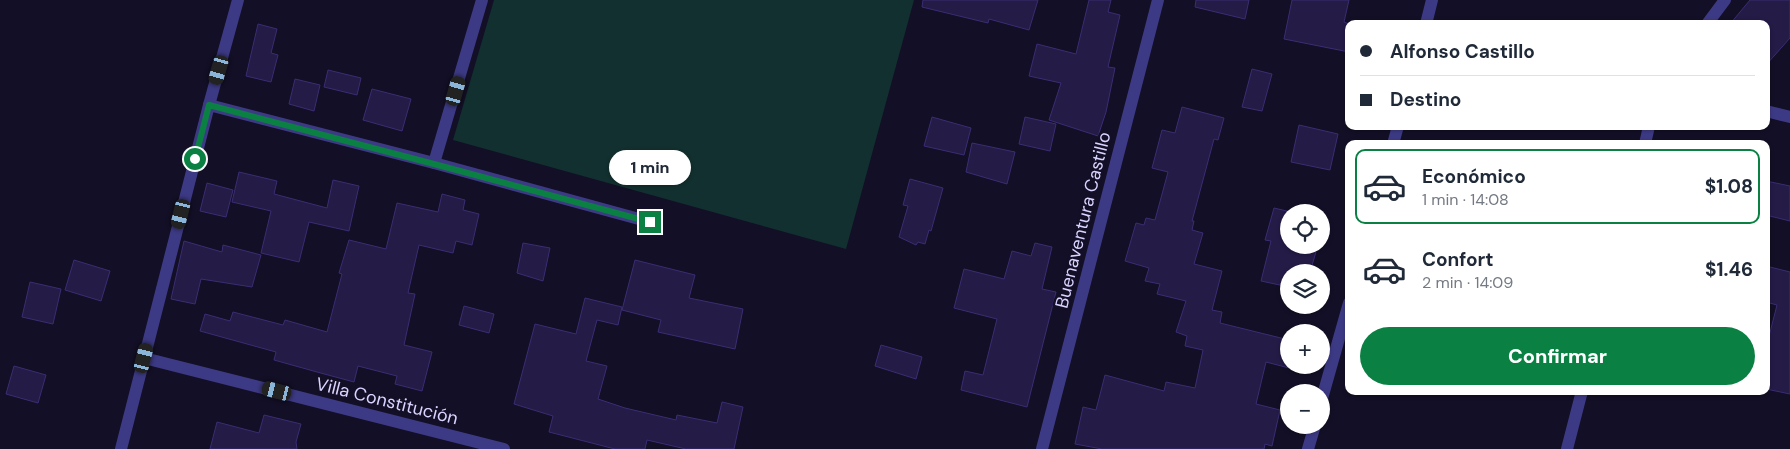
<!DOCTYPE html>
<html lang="es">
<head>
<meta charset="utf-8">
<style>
  body { margin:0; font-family:"DM Sans",sans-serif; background:#f2f2f3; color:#1f2937; height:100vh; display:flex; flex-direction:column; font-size:19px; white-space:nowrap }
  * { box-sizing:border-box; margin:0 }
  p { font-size:16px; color:#747a83 }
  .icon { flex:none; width:28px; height:28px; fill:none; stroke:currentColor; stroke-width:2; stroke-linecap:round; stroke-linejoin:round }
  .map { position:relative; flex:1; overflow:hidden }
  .details { position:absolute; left:1345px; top:140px; width:425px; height:255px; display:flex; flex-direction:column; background:#fff; border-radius:10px; box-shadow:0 1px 4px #0004 }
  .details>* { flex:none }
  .guide { position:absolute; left:1345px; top:20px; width:425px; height:110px; border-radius:10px; box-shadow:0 1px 4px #0004; display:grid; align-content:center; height:110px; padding:0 15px; background:#fff }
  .fabs { position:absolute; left:1280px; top:204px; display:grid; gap:10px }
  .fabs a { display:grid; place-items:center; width:50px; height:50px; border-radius:50%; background:#fff; box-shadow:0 1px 4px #0004; font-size:25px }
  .end { position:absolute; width:22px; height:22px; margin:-11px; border:6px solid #0b8043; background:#fff; box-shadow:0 0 0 2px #fff }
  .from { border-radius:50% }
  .bubble { position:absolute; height:35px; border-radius:18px; background:#fff; box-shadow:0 1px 4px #0004; font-size:16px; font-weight:800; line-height:35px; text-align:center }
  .car { position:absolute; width:15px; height:30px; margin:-15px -8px; border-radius:6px; box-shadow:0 0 4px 1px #0007; background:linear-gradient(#222 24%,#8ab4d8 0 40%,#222 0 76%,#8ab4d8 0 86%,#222 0) }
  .guide b { display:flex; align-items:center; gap:18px; height:48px; font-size:19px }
  .guide b+b { border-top:1px solid #e0e1e3 }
  .guide i { width:12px; height:12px; background:#1f2937 }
  ul { padding:9px 0 0; list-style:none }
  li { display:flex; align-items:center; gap:15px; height:75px; margin:0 10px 8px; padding:0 5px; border:2px solid transparent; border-radius:10px }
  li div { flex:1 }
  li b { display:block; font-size:19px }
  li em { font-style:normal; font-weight:800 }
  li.on { border-color:#0b8043 }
  li>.icon { width:45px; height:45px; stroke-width:1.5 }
  .cta { display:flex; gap:10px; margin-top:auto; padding:10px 15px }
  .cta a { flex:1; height:58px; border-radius:30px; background:#0b8043; color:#fff; font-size:20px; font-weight:800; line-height:58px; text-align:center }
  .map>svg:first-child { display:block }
  .green { fill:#12302f }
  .building { fill:#241b47; stroke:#3b2d73 }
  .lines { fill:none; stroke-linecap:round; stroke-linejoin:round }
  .street { stroke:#3d3a85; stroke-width:12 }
  .route { stroke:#0b8043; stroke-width:6 }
  .labels { text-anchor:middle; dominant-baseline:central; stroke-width:5; stroke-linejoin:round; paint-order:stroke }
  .street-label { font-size:18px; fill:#d9d4ff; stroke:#130f26 }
</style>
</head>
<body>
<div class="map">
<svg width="1790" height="449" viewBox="0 0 1790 449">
  <rect width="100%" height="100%" fill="#130f26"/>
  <!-- green -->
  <path class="green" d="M494,0H914L846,249L453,140Z"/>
  <!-- building -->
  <g class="building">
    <path d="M923,0H1038L1029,30L989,19L988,23L922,7Z"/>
    <path d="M1089,0H1111L1108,12L1120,15L1108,67L1115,68L1106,112L1098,136L1049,120L1061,83L1029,76L1037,44L1076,54Z"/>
    <path d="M1196,0H1249L1245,19L1195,7Z"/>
    <path d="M1292,0H1349L1344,22L1349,24V52L1284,39Z"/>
    <path d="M1750,0H1790V38L1766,65V24H1730Z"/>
    <path d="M258,24L277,29L271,53L278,55L271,82L246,76Z"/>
    <path d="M1252,69L1272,74L1262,111L1242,107Z"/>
    <path d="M328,70L361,78L357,95L324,87Z"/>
    <path d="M295,79L320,85L314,111L289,104Z"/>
    <path d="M372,89L411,99L402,131L363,120Z"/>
    <path d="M1182,107L1224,118L1218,140L1214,139L1192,221H1194L1192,230L1203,233L1194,264L1222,271L1212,310L1222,312L1220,323L1289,340V368L1266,362L1256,404L1280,410L1272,446L1265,444L1264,449H1102L1075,444L1083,407L1096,410L1105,375L1164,391L1166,382L1195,388L1203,350L1185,346L1187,336L1176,332L1186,301L1157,294L1160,284L1145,281L1149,268L1125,261L1136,223L1144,225L1146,218L1155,220L1168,172L1152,168L1162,130L1175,133Z"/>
    <path d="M932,117L971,128L964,155L924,146Z"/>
    <path d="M1025,117L1056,124L1050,151L1019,144Z"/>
    <path d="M1299,125L1338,134L1330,170L1291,162Z"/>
    <path d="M972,143L1015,152L1007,184L966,172Z"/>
    <path d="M239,172L277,181L274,194L327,208L333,180L359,186L349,231L309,222L299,262L261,253L271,211L232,202Z"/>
    <path d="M910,179L943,188L931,231L929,230L925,244L918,242L916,245L899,237L908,206L903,205Z"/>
    <path d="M1766,181L1790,186V221L1766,215Z"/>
    <path d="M207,183L233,190L226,217L200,211Z"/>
    <path d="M442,194L465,200L463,210L479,214L472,245L456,241L453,253L419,245L408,293L415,294L404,345L432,352L422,391L395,384L397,376L358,366L354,382L317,372L274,360L276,352L200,331L205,314L230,321L233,312L283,325L285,320L327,332L342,274L339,273L349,240L386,249L397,203L438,212Z"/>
    <path d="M1274,208L1291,212H1289V245H1308L1306,250L1316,252L1310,272H1289V287L1261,281L1271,241L1265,240Z"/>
    <path d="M184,241L222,252L223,245L261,255L252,287L201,279L195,304L171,299Z"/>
    <path d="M523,243L550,248L543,281L517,273Z"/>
    <path d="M1035,243L1052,247L1042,289L1056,292L1027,407L961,390L965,371L983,375L997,319L954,308L964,269L1004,279L1012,251L1031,256Z"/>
    <path d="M74,260L110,271L101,301L65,290Z"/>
    <path d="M635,260L695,275L689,298L743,309L735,349L658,332L661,320L622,310Z"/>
    <path d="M1766,266L1790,272V394L1766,389V348L1777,305L1766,302Z"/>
    <path d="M30,282L61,289L53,324L22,317Z"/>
    <path d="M585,298L622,307L618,325L597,320L586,361L607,366L598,399L625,408L676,420L677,415L717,423L722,402L743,407L734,449H686L647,440L645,449H615L549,432L553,416L514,404L535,324L576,334Z"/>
    <path d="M464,306L494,314L489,333L459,325Z"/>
    <path d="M881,345L922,357L916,379L875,366Z"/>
    <path d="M14,366L46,375L38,403L6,394Z"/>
    <path d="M264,415L301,424L296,442L297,449H210L217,422L259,433Z"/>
  </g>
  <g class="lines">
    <!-- street -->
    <g class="street">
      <path d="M1426,24L1432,0"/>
      <path d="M1707,24L1725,0"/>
      <path d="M209,105L434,163L650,222"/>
      <path d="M1766,111L1790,117"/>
      <path d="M1393,144L1398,126"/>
      <path d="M1645,144L1649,126"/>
      <path d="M434,163L482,0"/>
      <path d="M144,358L504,449"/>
      <path d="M1321,402L1349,303"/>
      <path d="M121,449L209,105L238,0"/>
      <path d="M1042,449L1158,0"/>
      <path d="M1308,449L1315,425"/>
      <path d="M1567,449L1582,391"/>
    </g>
  </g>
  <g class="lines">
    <!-- route -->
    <path class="route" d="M195,159L209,105L434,164L650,222"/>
  </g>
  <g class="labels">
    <!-- street labels -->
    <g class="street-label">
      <text transform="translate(1083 220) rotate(-76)">Buenaventura Castillo</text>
      <text transform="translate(387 401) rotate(14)">Villa Constitución</text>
    </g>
  </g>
</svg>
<div class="fabs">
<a><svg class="icon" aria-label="locate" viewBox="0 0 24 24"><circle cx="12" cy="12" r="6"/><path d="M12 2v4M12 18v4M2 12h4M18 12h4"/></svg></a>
<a><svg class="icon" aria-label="layers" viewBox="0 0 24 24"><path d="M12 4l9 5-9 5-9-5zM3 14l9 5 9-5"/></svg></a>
<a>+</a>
<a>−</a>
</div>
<i class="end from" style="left:195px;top:159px"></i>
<i class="end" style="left:650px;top:222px"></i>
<div class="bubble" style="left:609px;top:150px;width:82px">1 min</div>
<i class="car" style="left:219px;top:70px;rotate:196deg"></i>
<i class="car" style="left:456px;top:91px;rotate:16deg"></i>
<i class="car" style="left:181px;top:214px;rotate:194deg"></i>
<i class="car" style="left:144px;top:358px;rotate:14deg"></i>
<i class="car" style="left:277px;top:391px;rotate:284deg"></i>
<div class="guide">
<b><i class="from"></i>Alfonso Castillo</b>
<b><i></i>Destino</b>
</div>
<section class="details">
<ul>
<li class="on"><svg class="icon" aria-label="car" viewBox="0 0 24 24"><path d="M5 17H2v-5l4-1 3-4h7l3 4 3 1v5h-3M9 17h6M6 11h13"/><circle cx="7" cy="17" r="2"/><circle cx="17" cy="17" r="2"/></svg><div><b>Económico</b><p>1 min · 14:08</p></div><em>$1.08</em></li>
<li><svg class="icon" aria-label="car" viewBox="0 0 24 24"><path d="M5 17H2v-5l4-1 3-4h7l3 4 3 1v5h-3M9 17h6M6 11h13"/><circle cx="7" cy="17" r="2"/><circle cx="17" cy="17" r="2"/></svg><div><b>Confort</b><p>2 min · 14:09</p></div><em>$1.46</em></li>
</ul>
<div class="cta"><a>Confirmar</a></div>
</section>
</div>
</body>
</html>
